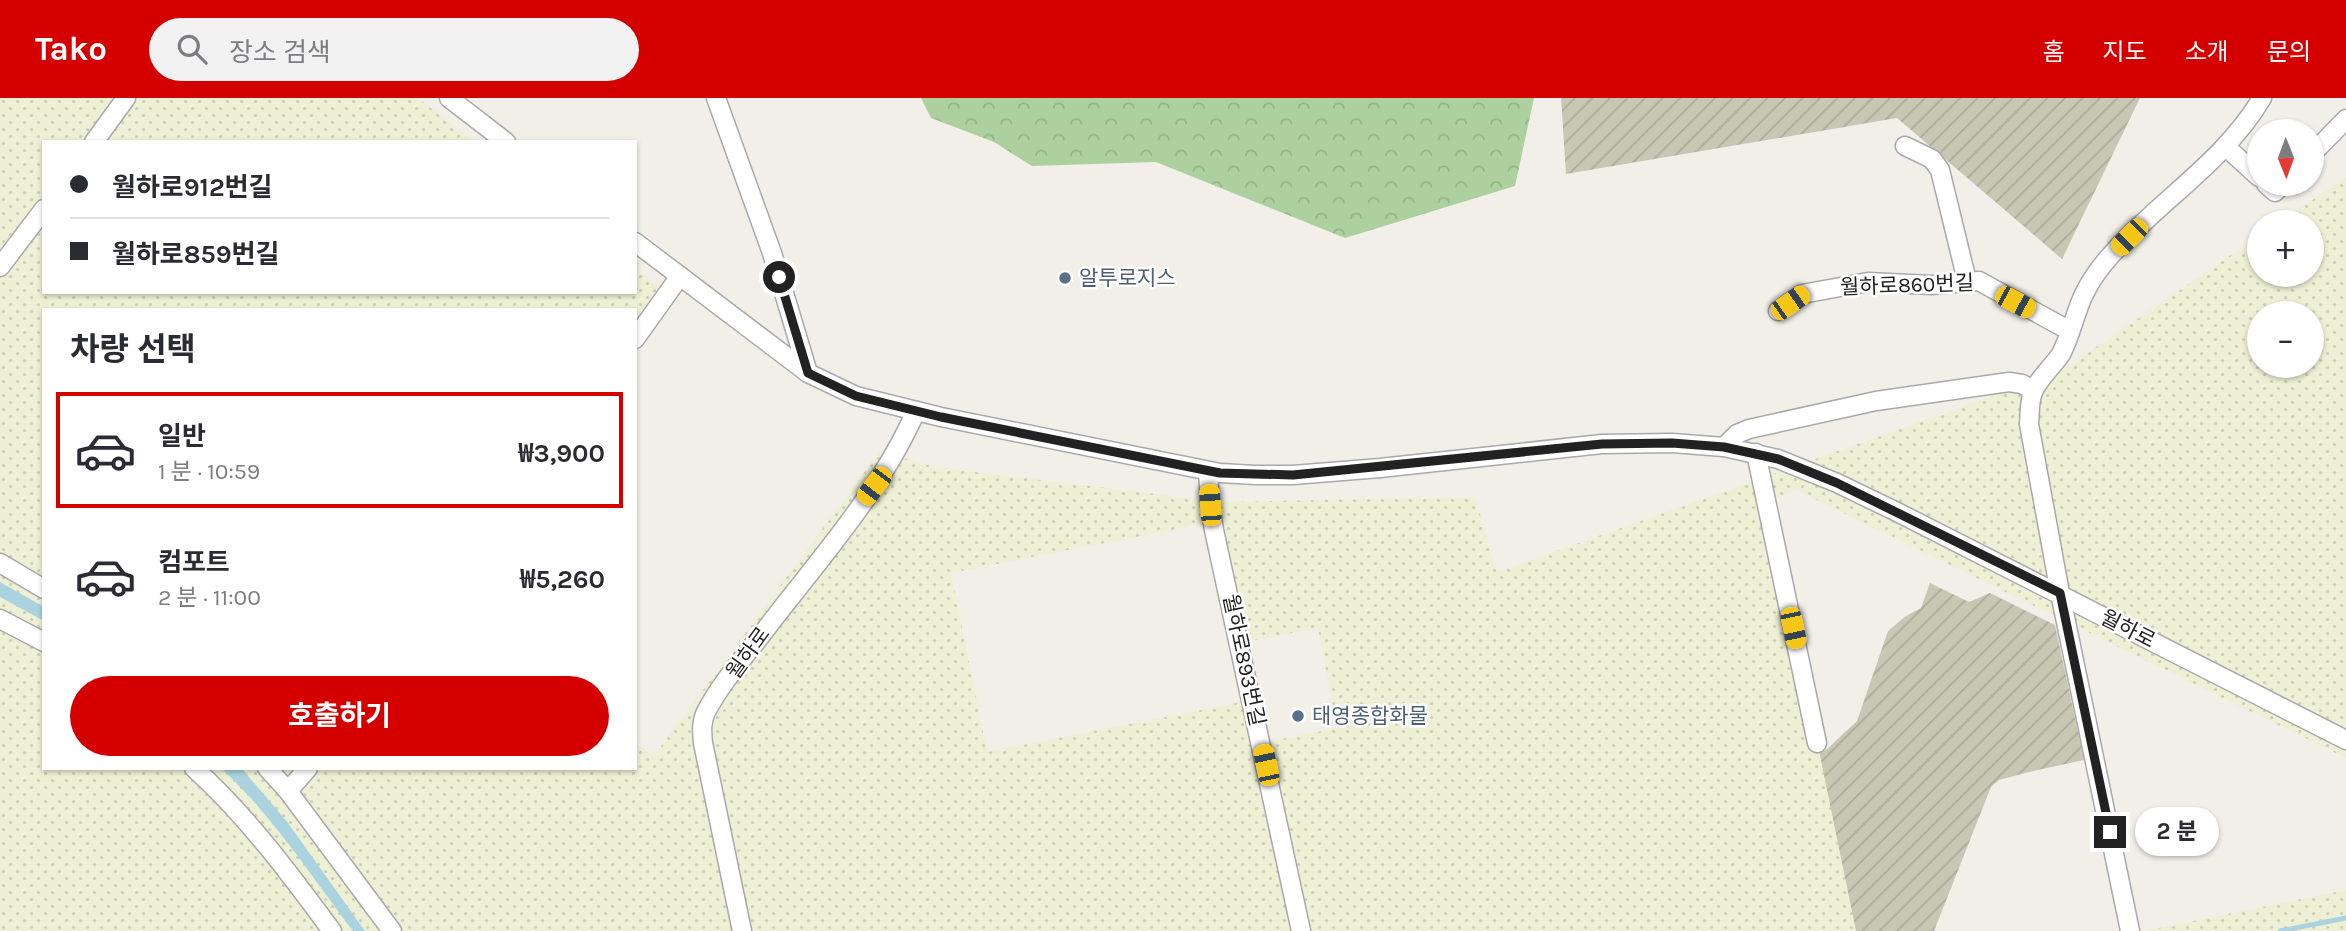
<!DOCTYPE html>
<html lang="ko">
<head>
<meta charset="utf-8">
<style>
  body { margin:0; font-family:Karla,"Noto Sans KR",sans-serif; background:#f2f2f3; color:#2b2b33; height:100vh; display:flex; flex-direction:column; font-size:26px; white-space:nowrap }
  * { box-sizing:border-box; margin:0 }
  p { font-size:23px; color:#7c7c81 }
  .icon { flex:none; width:38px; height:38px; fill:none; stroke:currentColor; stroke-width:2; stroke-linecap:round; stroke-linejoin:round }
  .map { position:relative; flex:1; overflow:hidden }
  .side { position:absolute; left:42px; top:210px; width:595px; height:462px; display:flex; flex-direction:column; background:#fff; border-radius:0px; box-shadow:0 2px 5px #0004 }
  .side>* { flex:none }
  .guide { position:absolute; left:42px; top:42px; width:595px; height:154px; border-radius:0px; box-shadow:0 2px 5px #0004; display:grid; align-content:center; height:154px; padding:0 28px; background:#fff }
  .needle { width:46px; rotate:179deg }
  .tools { position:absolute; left:2247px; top:21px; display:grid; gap:14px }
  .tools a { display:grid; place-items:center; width:77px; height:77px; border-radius:50%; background:#fff; box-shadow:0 2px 5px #0004; font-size:35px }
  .end { position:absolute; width:32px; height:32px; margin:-16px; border:9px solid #222; background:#fff; box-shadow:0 0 0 4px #fff }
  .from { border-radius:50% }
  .bubble { position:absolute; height:49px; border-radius:24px; background:#fff; box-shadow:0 2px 5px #0004; font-size:23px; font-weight:700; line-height:49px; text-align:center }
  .car { position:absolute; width:21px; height:42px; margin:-21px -10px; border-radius:9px; box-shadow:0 0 5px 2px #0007; background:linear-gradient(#f5c518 24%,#345 0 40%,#f5c518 0 76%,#345 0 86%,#f5c518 0) }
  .guide b { display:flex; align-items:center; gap:24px; height:66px; font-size:26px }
  .guide b+b { border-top:2px solid #e1e1e2 }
  .guide i { width:18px; height:18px; background:#2b2b33 }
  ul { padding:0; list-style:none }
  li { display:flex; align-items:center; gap:21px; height:116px; margin:0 14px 10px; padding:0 14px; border:4px solid transparent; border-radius:0px }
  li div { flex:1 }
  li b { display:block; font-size:26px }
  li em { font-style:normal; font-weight:700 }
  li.active { border-color:#d40000 }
  li>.icon { width:63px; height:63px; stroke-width:1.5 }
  h2 { padding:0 28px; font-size:32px; line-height:84px }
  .cta { display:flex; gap:14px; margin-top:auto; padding:14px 28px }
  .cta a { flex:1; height:80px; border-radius:42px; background:#d40000; color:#fff; font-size:28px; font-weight:700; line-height:80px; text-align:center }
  header { display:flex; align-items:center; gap:42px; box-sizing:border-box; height:98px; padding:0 35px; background:#d40000; color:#fff }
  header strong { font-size:33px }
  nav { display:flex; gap:38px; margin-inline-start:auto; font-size:24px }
  .search { width:490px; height:63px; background:#f2f2f3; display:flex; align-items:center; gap:18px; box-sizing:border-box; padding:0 24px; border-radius:38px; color:#7c7c81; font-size:26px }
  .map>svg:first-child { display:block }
  .construction { fill:url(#construction-furrows) }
  .farmland { fill:url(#farmland-dots); fill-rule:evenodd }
  .forest { fill:url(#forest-crowns) }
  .water { fill:#aad3df }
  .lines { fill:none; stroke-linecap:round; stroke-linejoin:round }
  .stream { stroke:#aad3df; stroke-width:5 }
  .minor-casing { stroke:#a9a9a9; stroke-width:21 }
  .minor { stroke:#fff; stroke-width:18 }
  .route { stroke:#222; stroke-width:9 }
  .service-dot { fill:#5c6f8a; stroke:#fff; stroke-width:2.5 }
  .labels { text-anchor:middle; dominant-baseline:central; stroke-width:5; stroke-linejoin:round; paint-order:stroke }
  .service-label { font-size:21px; fill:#4e5e75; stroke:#fff; text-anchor:start }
  .street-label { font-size:21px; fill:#222; stroke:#fff }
</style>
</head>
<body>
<header>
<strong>Tako</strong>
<div class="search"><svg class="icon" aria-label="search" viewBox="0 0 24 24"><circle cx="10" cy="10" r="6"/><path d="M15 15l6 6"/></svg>장소 검색</div>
<nav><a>홈</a><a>지도</a><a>소개</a><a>문의</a></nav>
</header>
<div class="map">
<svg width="2346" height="833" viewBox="0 0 2346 833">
  <defs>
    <pattern id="construction-furrows" width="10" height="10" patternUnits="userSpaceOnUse" patternTransform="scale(1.75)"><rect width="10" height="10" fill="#c7c7b4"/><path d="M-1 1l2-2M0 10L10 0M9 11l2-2" fill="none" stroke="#abab9a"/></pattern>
    <pattern id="farmland-dots" width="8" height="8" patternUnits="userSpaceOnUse" patternTransform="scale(1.75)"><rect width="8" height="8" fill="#eef0d5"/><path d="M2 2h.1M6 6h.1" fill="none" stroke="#ccceb7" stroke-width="1.8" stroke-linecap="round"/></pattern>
    <pattern id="forest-crowns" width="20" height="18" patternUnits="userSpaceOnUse" patternTransform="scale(1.75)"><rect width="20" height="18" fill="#add19e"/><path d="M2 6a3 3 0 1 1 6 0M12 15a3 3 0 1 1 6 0" fill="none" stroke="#95b388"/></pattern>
  </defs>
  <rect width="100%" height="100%" fill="#f2efe9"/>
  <!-- construction -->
  <g class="construction">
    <path d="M1561,0H2140L2062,161L1897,20L1566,76Z"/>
    <path d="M1930,485L1969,504L1990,495L2055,527L2084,662L2029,674L1999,682L1991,689L1934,833H1752L1814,658L1827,651L1857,623L1888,533L1906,518L1921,510Z"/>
  </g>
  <!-- farmland -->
  <g class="farmland">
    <path d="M0,0H418L474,44H44V194H635V170L660,190L635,226V212H44V670H635V645L654,658L880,353L935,369L1221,404L1475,399L1497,474L2058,275L2259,138V177H2312V124H2280L2346,79V660L1796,392L1768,404L1856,833H0ZM2259,215H2312V268H2259ZM1218,423L1242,545L1318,530L1337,630L1256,646L1247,603L987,654L951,475Z"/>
    <path d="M2346,792V833H2144Z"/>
  </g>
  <!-- forest -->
  <path class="forest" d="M921,0H1534L1515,88L1345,140L1156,64L1032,68L994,44L931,20Z"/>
  <!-- water -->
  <g class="water">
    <path d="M0,484L44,509V523L0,499Z"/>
    <path d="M221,670H241L244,673L288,725L365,833H353C310,777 273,718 221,670Z"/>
  </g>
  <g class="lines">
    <!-- stream -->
    <path class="stream" d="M2280,833L2346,820"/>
    <defs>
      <g id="minor">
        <path d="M449,0L506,44"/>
        <path d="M716,0L772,155L808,275"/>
        <path d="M94,44L126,0"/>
        <path d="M1905,48L1932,61L1940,72L1967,183"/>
        <path d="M2226,49L2259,79"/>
        <path d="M2312,56L2346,21"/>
        <path d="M2266,86L2275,94L2283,86"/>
        <path d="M635,144L808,275L856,298L941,319L1220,375L1255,377H1293L1380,370L1602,346L1672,345L1724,349L1778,361L1837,385L1897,414L2346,642"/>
        <path d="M0,169L44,111"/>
        <path d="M1778,213L1802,196L1868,184L1932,187L1979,183L2070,233"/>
        <path d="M635,241L680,178"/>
        <path d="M1724,349L1737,336L1749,331L1876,303L2009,284L2022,286L2033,292"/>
        <path d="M1756,355L1817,645"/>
        <path d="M1208,373L1210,407L1214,432L1301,833"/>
        <path d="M0,465L44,491"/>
        <path d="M0,521L44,544"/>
        <path d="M194,670C247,718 290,776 332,833"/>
        <path d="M267,670L288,693L392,833"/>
        <path d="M288,693L308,670"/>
        <path d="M742,833L703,645C702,634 701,624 706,614C719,588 744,559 762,536C816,465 880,395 916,313"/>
        <path d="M2130,833L2060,495L2029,326C2030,316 2029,304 2033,294C2038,281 2053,268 2061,256C2071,237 2075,215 2084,196C2091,182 2101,168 2111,157C2160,102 2224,64 2262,0"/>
      </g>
    </defs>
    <!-- minor casing -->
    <use href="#minor" class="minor-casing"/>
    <!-- minor -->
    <use href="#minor" class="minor"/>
  </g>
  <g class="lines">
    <!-- route -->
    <path class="route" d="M779,179L808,275L856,298L941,319L1220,375L1293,377L1602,346L1672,345L1724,349L1778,361L1837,385L2060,495L2110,734"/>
  </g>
  <!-- markers -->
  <g class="service-dot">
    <circle cx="1065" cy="180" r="7"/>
    <circle cx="1298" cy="618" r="7"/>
  </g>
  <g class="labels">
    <!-- service labels -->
    <g class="service-label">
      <text x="1079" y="180">알투로지스</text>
      <text x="1312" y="618">태영종합화물</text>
    </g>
    <!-- street labels -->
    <g class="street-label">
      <text transform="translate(1907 187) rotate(-2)">월하로860번길</text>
      <text transform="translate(2128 531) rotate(27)">월하로</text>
      <text transform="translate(748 555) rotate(-54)">월하로</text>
      <text transform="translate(1244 562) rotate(78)">월하로893번길</text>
    </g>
  </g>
</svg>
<div class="tools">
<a><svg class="needle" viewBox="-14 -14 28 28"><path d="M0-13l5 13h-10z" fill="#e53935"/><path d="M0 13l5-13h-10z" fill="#7c7c81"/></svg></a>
<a>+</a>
<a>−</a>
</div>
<i class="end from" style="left:779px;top:179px"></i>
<i class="end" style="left:2110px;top:734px"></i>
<div class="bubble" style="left:2135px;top:709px;width:84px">2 분</div>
<i class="car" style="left:2129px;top:139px;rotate:225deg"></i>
<i class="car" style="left:2015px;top:204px;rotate:118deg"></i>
<i class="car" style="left:1790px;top:205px;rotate:55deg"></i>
<i class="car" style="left:874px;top:388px;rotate:217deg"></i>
<i class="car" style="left:1210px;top:407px;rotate:356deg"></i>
<i class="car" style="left:1793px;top:530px;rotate:168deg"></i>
<i class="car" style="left:1266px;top:667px;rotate:348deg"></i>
<div class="guide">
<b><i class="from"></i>월하로912번길</b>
<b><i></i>월하로859번길</b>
</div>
<section class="side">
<h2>차량 선택</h2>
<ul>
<li class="active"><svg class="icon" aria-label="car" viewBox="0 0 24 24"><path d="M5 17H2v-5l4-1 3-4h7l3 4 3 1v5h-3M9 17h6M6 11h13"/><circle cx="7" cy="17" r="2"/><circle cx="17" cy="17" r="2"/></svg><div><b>일반</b><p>1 분 · 10:59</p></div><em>₩3,900</em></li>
<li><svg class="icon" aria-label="car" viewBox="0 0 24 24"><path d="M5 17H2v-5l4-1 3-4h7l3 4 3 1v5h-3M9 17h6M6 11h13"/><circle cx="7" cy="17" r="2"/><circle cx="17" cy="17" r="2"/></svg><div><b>컴포트</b><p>2 분 · 11:00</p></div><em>₩5,260</em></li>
</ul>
<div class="cta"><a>호출하기</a></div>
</section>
</div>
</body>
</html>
